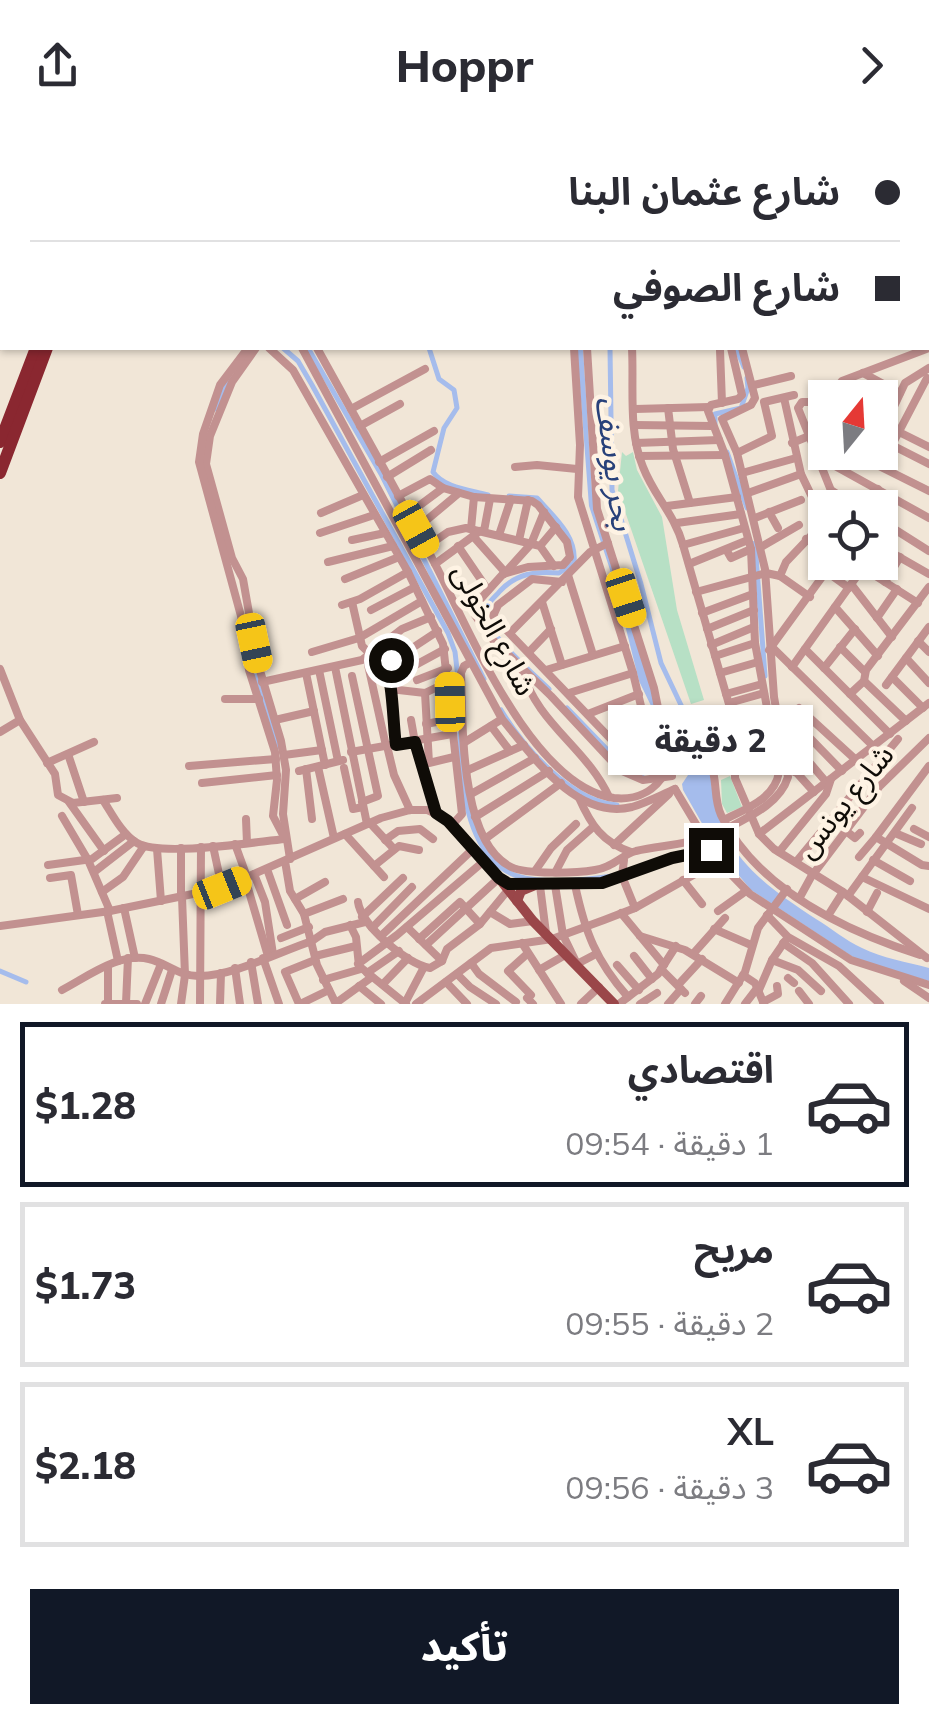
<!DOCTYPE html>
<html lang="ar">
<head>
<meta charset="utf-8">
<style>
  body { margin:0; font-family:Mulish,"Noto Sans Arabic",sans-serif; background:#f7f7f7; color:#2b2b33; direction:rtl; height:100vh; display:flex; flex-direction:column; font-size:38px; white-space:nowrap }
  * { box-sizing:border-box; margin:0 }
  p { font-size:32px; color:#7c7c81 }
  .icon { flex:none; width:55px; height:55px; fill:none; stroke:currentColor; stroke-width:2; stroke-linecap:round; stroke-linejoin:round }
  .map { position:relative; height:874px; overflow:hidden; direction:ltr }
  .sheet { display:flex; flex-direction:column; background:#fff; flex:1 }
  .sheet>* { flex:none }
  .banner { position:absolute; left:0px; top:0px; width:930px; height:220px; box-shadow:0 2px 8px #0004; direction:rtl; display:grid; align-content:center; height:220px; padding:0 30px; background:#fff }
  .needle { width:65px; rotate:18deg }
  .tools { position:absolute; left:808px; top:250px; display:grid; gap:20px }
  .tools a { display:grid; place-items:center; width:90px; height:90px; border-radius:0px; background:#fff; box-shadow:0 2px 8px #0004; font-size:50px }
  .end { position:absolute; width:45px; height:45px; margin:-22px; border:12px solid #0f0c07; background:#fff; box-shadow:0 0 0 5px #fff }
  .from { border-radius:50% }
  .bubble { position:absolute; height:70px; border-radius:0px; background:#fff; box-shadow:0 2px 8px #0004; font-size:32px; font-weight:800; line-height:70px; text-align:center; direction:rtl }
  .car { position:absolute; width:30px; height:60px; margin:-30px -15px; border-radius:12px; box-shadow:0 0 8px 2px #0007; background:linear-gradient(#f5c518 24%,#345 0 40%,#f5c518 0 76%,#345 0 86%,#f5c518 0) }
  .banner b { display:flex; align-items:center; gap:35px; height:95px; font-size:38px }
  .banner b+b { border-top:2px solid #e1e1e2 }
  .banner i { width:25px; height:25px; background:#2b2b33 }
  ul { padding:18px 0 0; list-style:none }
  li { display:flex; align-items:center; gap:30px; height:165px; margin:0 20px 15px; padding:0 10px; border:5px solid #e1e1e2; border-radius:0px }
  li div { flex:1 }
  li b { display:block; font-size:38px }
  li em { font-style:normal; font-weight:800 }
  li.active { border-color:#111827 }
  li>.icon { width:90px; height:90px; stroke-width:1.5 }
  .primary-button { display:flex; gap:20px; margin-top:auto; padding:20px 30px }
  .primary-button a { flex:1; height:115px; border-radius:0px; background:#111827; color:#fff; font-size:40px; font-weight:800; line-height:115px; text-align:center }
  header { display:flex; justify-content:space-between; align-items:center; height:130px; padding:0 30px; background:#fff; font-size:45px; font-weight:800 }
  .map>svg:first-child { display:block }
  .green { fill:#b7e0c5 }
  .water { fill:#a5bcec }
  .lines { fill:none; stroke-linecap:round; stroke-linejoin:round }
  .canal { stroke:#a5bcec; stroke-width:5 }
  .minor { stroke:#c29190; stroke-width:8 }
  .major { stroke:#9a4649; stroke-width:10 }
  .highway { stroke:#8a2730; stroke-width:12 }
  .route { stroke:#0f0c07; stroke-width:12 }
  .labels { text-anchor:middle; dominant-baseline:central; stroke-width:9; stroke-linejoin:round; paint-order:stroke }
  .street-label { font-size:30px; fill:#0f0c07; stroke:#fef3e4 }
  .water-label { font-size:32px; font-style:italic; fill:#28417a; stroke:#fef3e4 }
</style>
</head>
<body>
<header><svg class="icon" aria-label="forward" viewBox="0 0 24 24"><path d="M9 5l7 7-7 7"/></svg>Hoppr<svg class="icon" aria-label="share" viewBox="0 0 24 24"><path d="M12 15V3M7 8l5-5 5 5M5 13v7h14v-7"/></svg></header>
<div class="map">
<svg width="929" height="874" viewBox="0 0 929 874">
  <rect width="100%" height="100%" fill="#f1e6d7"/>
  <!-- green -->
  <g class="green">
    <path d="M622,322L626,326L633,322L637,340L662,387L677,480L704,570L691,574L618,361Z"/>
    <path d="M730,646L742,677L727,683L722,674L721,650Z"/>
  </g>
  <!-- water -->
  <g class="water">
    <path d="M577,218H583L592,360L655,569L667,624L661,627L656,615L654,582L639,551L615,455L589,376Z"/>
    <path d="M692,639H710C715,718 753,748 816,789C831,798 846,811 862,818C882,828 907,832 929,838V851L859,831L751,760L716,718L683,660L682,654Z"/>
  </g>
  <g class="lines">
    <!-- canal -->
    <g class="canal">
      <path d="M84,0L86,2"/>
      <path d="M291,0L294,2"/>
      <path d="M584,0V2"/>
      <path d="M740,2L741,0"/>
      <path d="M0,92L2,93"/>
      <path d="M283,218L298,231L312,255L448,503L455,522L458,548"/>
      <path d="M308,218L381,344L484,549"/>
      <path d="M429,218L439,249L454,260L457,278L444,298L433,342C444,358 470,360 488,365"/>
      <path d="M610,218L612,360L641,454L661,533L690,594L696,615"/>
      <path d="M736,218L744,237"/>
      <path d="M216,279L229,247"/>
      <path d="M715,294V284L741,278L748,258L747,248"/>
      <path d="M727,322L747,378"/>
      <path d="M509,366L537,368C554,387 577,406 574,433L559,443C536,441 517,443 500,461C496,466 487,473 485,480C479,498 536,546 549,559"/>
      <path d="M755,413L765,546"/>
      <path d="M248,507L253,539L278,617"/>
      <path d="M458,559L459,583"/>
      <path d="M567,578L627,640L642,645"/>
      <path d="M501,580C524,618 571,671 617,675"/>
      <path d="M772,581L780,624"/>
      <path d="M460,604C460,648 465,722 512,744C537,755 586,750 613,746"/>
      <path d="M0,841L26,852"/>
    </g>
    <!-- minor -->
    <g class="minor">
      <path d="M77,0L79,2"/>
      <path d="M415,0L416,2"/>
      <path d="M427,0L428,2"/>
      <path d="M579,0V2"/>
      <path d="M647,0L656,2"/>
      <path d="M134,2V0"/>
      <path d="M558,2L562,0"/>
      <path d="M733,2L734,0"/>
      <path d="M747,2V0"/>
      <path d="M928,4L929,3"/>
      <path d="M928,54L929,53"/>
      <path d="M0,87L2,88"/>
      <path d="M0,96L2,98"/>
      <path d="M928,110L929,109"/>
      <path d="M928,146L929,144"/>
      <path d="M928,198L929,200"/>
      <path d="M0,216L2,214"/>
      <path d="M256,218L232,252L210,306L206,334L232,428L243,449L258,534L281,611L286,640L283,684L290,729"/>
      <path d="M269,218L293,240L408,442L443,514L462,684L452,695"/>
      <path d="M302,218L502,589C532,625 576,691 632,677C646,673 661,665 675,659"/>
      <path d="M317,218C356,289 397,360 434,432C468,497 532,657 614,668C633,670 650,664 661,649"/>
      <path d="M574,218L580,315L578,367L633,543L648,605L660,634L675,638"/>
      <path d="M587,218L597,379L654,558L665,612L681,633"/>
      <path d="M632,218C634,256 628,301 643,337C654,366 674,383 683,415L735,595V648L759,704L774,719L843,762L927,828"/>
      <path d="M720,220L722,273"/>
      <path d="M863,243L900,263"/>
      <path d="M754,255L791,246"/>
      <path d="M835,257L854,268"/>
      <path d="M784,268L801,344L825,394"/>
      <path d="M829,268L842,251L929,218"/>
      <path d="M825,272H802L798,278L838,378"/>
      <path d="M668,278L673,319L690,373"/>
      <path d="M351,279L425,239"/>
      <path d="M635,279L709,277"/>
      <path d="M635,295L712,296"/>
      <path d="M360,296L400,274"/>
      <path d="M899,302L929,317"/>
      <path d="M811,303L825,310"/>
      <path d="M880,306L905,253L929,238"/>
      <path d="M880,309L929,334"/>
      <path d="M636,313L719,310"/>
      <path d="M792,313L809,306L825,275"/>
      <path d="M892,315L927,248"/>
      <path d="M851,322L929,361"/>
      <path d="M737,323L772,306L764,272L794,265"/>
      <path d="M639,326L725,325"/>
      <path d="M817,326L929,388"/>
      <path d="M379,332L434,301"/>
      <path d="M515,337L537,335L577,339"/>
      <path d="M742,343L796,328"/>
      <path d="M387,347L431,320"/>
      <path d="M831,360L859,378"/>
      <path d="M748,363L801,344"/>
      <path d="M398,366L430,349L443,358L474,367L532,371L538,375L567,412L570,427L563,435L528,437L503,444L476,474L475,485L489,506L551,566L620,640L643,650L672,646"/>
      <path d="M667,376L737,367"/>
      <path d="M867,378L878,359"/>
      <path d="M769,382L778,398"/>
      <path d="M321,383L363,365"/>
      <path d="M408,384L443,358"/>
      <path d="M755,388L801,370"/>
      <path d="M880,390L929,421"/>
      <path d="M677,393L741,384"/>
      <path d="M416,399L459,363"/>
      <path d="M471,399L474,367"/>
      <path d="M484,401L490,369"/>
      <path d="M320,403L374,385"/>
      <path d="M499,405L511,369"/>
      <path d="M473,406L504,441"/>
      <path d="M806,409L825,421"/>
      <path d="M352,410L385,403"/>
      <path d="M519,410L528,370"/>
      <path d="M683,415L744,398"/>
      <path d="M458,416L488,460"/>
      <path d="M540,416L556,397"/>
      <path d="M880,416L929,444"/>
      <path d="M426,417L448,402L466,398L540,416L554,436"/>
      <path d="M761,417L799,395"/>
      <path d="M727,421L731,428L751,419"/>
      <path d="M328,432L393,416"/>
      <path d="M435,434L480,401"/>
      <path d="M689,434L748,410"/>
      <path d="M863,438L918,473"/>
      <path d="M827,442L849,458"/>
      <path d="M504,444L531,414L544,382"/>
      <path d="M568,445L593,525"/>
      <path d="M780,446L786,432L825,391"/>
      <path d="M345,449L399,427"/>
      <path d="M562,452L532,449L498,475L493,486L629,628L645,636L664,640"/>
      <path d="M885,452L900,427"/>
      <path d="M851,454L892,507"/>
      <path d="M696,462L766,443L780,446L810,467"/>
      <path d="M352,472L362,516L390,543L396,615"/>
      <path d="M542,472L562,535"/>
      <path d="M342,475L360,469L408,442"/>
      <path d="M835,477L878,526"/>
      <path d="M371,480L415,457"/>
      <path d="M702,483L753,464"/>
      <path d="M877,488L897,459"/>
      <path d="M707,499L754,480"/>
      <path d="M510,503L590,422L608,413"/>
      <path d="M359,508L422,471"/>
      <path d="M918,511L929,522"/>
      <path d="M711,515L754,497"/>
      <path d="M772,517L873,616"/>
      <path d="M840,517L865,542"/>
      <path d="M805,519L890,604"/>
      <path d="M769,520L833,432"/>
      <path d="M312,522L359,508"/>
      <path d="M529,522L551,499"/>
      <path d="M715,526L755,513"/>
      <path d="M906,528L929,553"/>
      <path d="M471,532L464,536L461,543C463,593 459,711 511,737C527,745 577,743 595,740C614,737 621,725 636,721C659,716 681,715 704,708"/>
      <path d="M368,535L386,616"/>
      <path d="M385,536L438,501"/>
      <path d="M335,537L367,694"/>
      <path d="M792,537L867,432"/>
      <path d="M410,538L445,519"/>
      <path d="M824,538L855,499"/>
      <path d="M0,539L20,590L55,644L58,665L73,673L117,668"/>
      <path d="M319,540L338,631"/>
      <path d="M522,540C537,594 587,618 609,667"/>
      <path d="M546,540L625,516"/>
      <path d="M306,543L325,635"/>
      <path d="M720,543L758,532"/>
      <path d="M352,546L378,666L362,672"/>
      <path d="M892,547L923,578"/>
      <path d="M417,550L448,538"/>
      <path d="M864,551L906,591"/>
      <path d="M262,552L362,530L402,499L431,487"/>
      <path d="M886,555L929,497"/>
      <path d="M390,559L425,563L450,551"/>
      <path d="M425,563L429,633L454,627"/>
      <path d="M569,563L633,543"/>
      <path d="M726,564L762,554"/>
      <path d="M850,564L864,551L866,540L929,457"/>
      <path d="M225,569H259"/>
      <path d="M729,573L764,563"/>
      <path d="M799,578L856,630"/>
      <path d="M588,584L639,564"/>
      <path d="M275,590L314,581"/>
      <path d="M411,590L417,624L436,683"/>
      <path d="M426,594L451,589"/>
      <path d="M735,595L767,583"/>
      <path d="M491,596L510,621"/>
      <path d="M781,601L796,598L809,589"/>
      <path d="M0,602L20,590"/>
      <path d="M807,605L842,641"/>
      <path d="M800,611L804,626L827,653"/>
      <path d="M465,612L502,589"/>
      <path d="M387,616L394,645L410,680"/>
      <path d="M737,617L772,605"/>
      <path d="M351,622L452,604"/>
      <path d="M68,624L84,672"/>
      <path d="M284,625L322,620"/>
      <path d="M47,633L94,612"/>
      <path d="M681,633L694,629L710,632C718,649 713,668 721,685C757,759 846,801 920,825"/>
      <path d="M189,636L276,629"/>
      <path d="M929,636L876,707L922,735L929,736"/>
      <path d="M318,637L334,708"/>
      <path d="M344,638L353,679L363,677"/>
      <path d="M306,639L312,689"/>
      <path d="M787,639L797,643L814,662"/>
      <path d="M468,640L524,615"/>
      <path d="M299,641L343,630"/>
      <path d="M202,653L277,645"/>
      <path d="M675,659L718,731L750,764L851,830L929,855"/>
      <path d="M471,664L535,628"/>
      <path d="M579,668C591,695 602,712 631,722"/>
      <path d="M103,670C112,684 122,704 137,713C161,727 254,712 285,709L273,686L277,650L275,622L249,540L241,486L199,332L203,304L220,255L248,218"/>
      <path d="M69,672L104,721"/>
      <path d="M62,686L88,730L110,781"/>
      <path d="M475,687L549,641"/>
      <path d="M246,689L247,713"/>
      <path d="M724,690C745,679 775,669 779,642L755,513L751,419L725,325L708,281L711,275L738,269L742,265L731,218"/>
      <path d="M370,693L394,719"/>
      <path d="M728,698C751,686 780,673 788,647L774,567L765,439L737,323L722,289L751,275L755,268L742,218"/>
      <path d="M914,699L929,707"/>
      <path d="M846,701L855,708L860,703"/>
      <path d="M895,703L921,714"/>
      <path d="M345,704L384,747"/>
      <path d="M759,704L929,573"/>
      <path d="M485,709L561,653"/>
      <path d="M385,710L398,701L420,699L433,709"/>
      <path d="M235,714L247,747"/>
      <path d="M614,715L669,664"/>
      <path d="M213,716L222,758"/>
      <path d="M157,719L161,771"/>
      <path d="M779,722L826,664L831,649"/>
      <path d="M859,727L876,707"/>
      <path d="M624,730L622,746L635,778"/>
      <path d="M873,730L910,751"/>
      <path d="M285,731L290,761L304,784L317,835L336,874"/>
      <path d="M796,732L898,609"/>
      <path d="M48,735L92,729L126,704"/>
      <path d="M374,736L399,716L419,720"/>
      <path d="M267,739L287,795"/>
      <path d="M535,741L551,718L576,694"/>
      <path d="M556,741L567,720L593,697"/>
      <path d="M94,742L134,711"/>
      <path d="M254,744L265,772L273,824"/>
      <path d="M862,747L929,779"/>
      <path d="M50,748L71,745L78,785"/>
      <path d="M245,748L268,826"/>
      <path d="M683,750L702,774"/>
      <path d="M555,755L563,805L577,834L596,824"/>
      <path d="M575,755C585,802 596,831 628,867"/>
      <path d="M540,756L546,803"/>
      <path d="M102,762L123,747L144,716"/>
      <path d="M848,766L912,678"/>
      <path d="M181,767V718"/>
      <path d="M800,767L811,747L879,657L929,608"/>
      <path d="M295,769L325,752"/>
      <path d="M358,772C361,795 406,834 430,838L442,831"/>
      <path d="M124,778L135,828"/>
      <path d="M107,781L118,831"/>
      <path d="M718,781L746,761"/>
      <path d="M490,782L510,794L533,791"/>
      <path d="M867,782L877,763"/>
      <path d="M621,783L664,835"/>
      <path d="M304,784L343,769"/>
      <path d="M829,784L843,762"/>
      <path d="M767,785L788,807L839,836L880,874"/>
      <path d="M362,787L403,748"/>
      <path d="M350,795L356,807L359,836L406,874"/>
      <path d="M0,796L110,781L222,758L381,688L410,680H427L442,687L499,748L516,756L602,753L674,728L711,720"/>
      <path d="M407,797L442,831"/>
      <path d="M372,798L412,757"/>
      <path d="M714,799L751,815"/>
      <path d="M381,806L473,719"/>
      <path d="M640,806L685,820L739,853"/>
      <path d="M281,808L309,797"/>
      <path d="M419,809L460,772L480,794"/>
      <path d="M522,813L561,874"/>
      <path d="M783,813L812,833L849,874"/>
      <path d="M426,815L499,748"/>
      <path d="M527,824L508,841L531,865L527,868L533,874"/>
      <path d="M693,824L725,788"/>
      <path d="M315,826L356,816"/>
      <path d="M634,826L652,849"/>
      <path d="M263,828L279,874"/>
      <path d="M772,830L798,840L821,861"/>
      <path d="M442,831L447,819L480,794L508,760"/>
      <path d="M251,832L258,874"/>
      <path d="M471,833L479,844L516,872"/>
      <path d="M358,834L397,805L484,731"/>
      <path d="M617,835L639,860"/>
      <path d="M235,838L240,874"/>
      <path d="M661,839L685,863"/>
      <path d="M539,840L567,824"/>
      <path d="M367,843L399,821"/>
      <path d="M457,844L470,857L496,874"/>
      <path d="M743,845L755,853L764,874"/>
      <path d="M788,848L794,853"/>
      <path d="M323,850L361,839"/>
      <path d="M904,851L929,868"/>
      <path d="M446,852L467,874"/>
      <path d="M383,854L408,828"/>
      <path d="M678,855L702,829"/>
      <path d="M359,856L381,874"/>
      <path d="M62,860C87,847 119,822 149,829C167,833 180,847 200,846C233,846 279,822 312,811L325,802L365,792"/>
      <path d="M759,860L772,830L785,811"/>
      <path d="M799,861L809,874"/>
      <path d="M763,872L778,864L777,856"/>
      <path d="M126,873L128,828"/>
      <path d="M336,873L372,847"/>
      <path d="M405,873L424,837"/>
      <path d="M105,874H137"/>
      <path d="M108,874V836"/>
      <path d="M145,874L161,834"/>
      <path d="M161,874L172,840"/>
      <path d="M181,874L185,845L182,767"/>
      <path d="M200,874L201,717"/>
      <path d="M220,874L221,843"/>
      <path d="M299,874L285,842L315,830"/>
      <path d="M300,874L329,860"/>
      <path d="M416,874L491,818L552,809L604,790L635,778L718,731"/>
      <path d="M581,874L599,857"/>
      <path d="M619,874L658,844L676,816"/>
      <path d="M640,874L657,863"/>
      <path d="M668,874L681,859"/>
      <path d="M695,874L701,866"/>
      <path d="M725,874L745,842L758,798L787,759"/>
      <path d="M745,874L758,857"/>
    </g>
    <!-- major -->
    <g class="major">
      <path d="M102,0L103,2"/>
      <path d="M903,0L905,2"/>
      <path d="M913,0L916,2"/>
      <path d="M928,16L929,18"/>
      <path d="M928,28L929,30"/>
      <path d="M499,748L533,791L614,874"/>
      <path d="M517,771L521,761L533,756"/>
    </g>
    <!-- highway -->
    <g class="highway">
      <path d="M115,2L116,0"/>
      <path d="M127,2L128,0"/>
      <path d="M0,312L36,218"/>
      <path d="M0,343L47,218"/>
    </g>
  </g>
  <g class="lines">
    <!-- route -->
    <path class="route" d="M391,530L385,536C393,547 393,597 396,615L415,612L436,683L448,691L499,748L509,754L602,753L672,728L711,720"/>
  </g>
  <g class="labels">
    <!-- street labels -->
    <g class="street-label">
      <text transform="translate(495 499) rotate(62)">شارع الخولى</text>
      <text transform="translate(844 671) rotate(-51)">شارع يونس</text>
    </g>
    <!-- water labels -->
    <g class="water-label">
      <text transform="translate(616 333) rotate(83)">بحر يوسف</text>
    </g>
  </g>
</svg>
<div class="tools">
<a><svg class="needle" viewBox="-14 -14 28 28"><path d="M0-13l5 13h-10z" fill="#e53935"/><path d="M0 13l5-13h-10z" fill="#7c7c81"/></svg></a>
<a><svg class="icon" aria-label="locate" viewBox="0 0 24 24"><circle cx="12" cy="12" r="6"/><path d="M12 2v4M12 18v4M2 12h4M18 12h4"/></svg></a>
</div>
<i class="end from" style="left:391px;top:530px"></i>
<i class="end" style="left:711px;top:720px"></i>
<div class="bubble" style="left:608px;top:575px;width:205px">2 دقيقة</div>
<i class="car" style="left:416px;top:399px;rotate:151deg"></i>
<i class="car" style="left:626px;top:468px;rotate:162deg"></i>
<i class="car" style="left:254px;top:513px;rotate:168deg"></i>
<i class="car" style="left:450px;top:572px;rotate:359deg"></i>
<i class="car" style="left:222px;top:758px;rotate:68deg"></i>
<div class="banner">
<b><i class="from"></i>شارع عثمان البنا</b>
<b><i></i>شارع الصوفي</b>
</div>
</div>
<section class="sheet">
<ul>
<li class="active"><svg class="icon" aria-label="car" viewBox="0 0 24 24"><path d="M5 17H2v-5l4-1 3-4h7l3 4 3 1v5h-3M9 17h6M6 11h13"/><circle cx="7" cy="17" r="2"/><circle cx="17" cy="17" r="2"/></svg><div><b>اقتصادي</b><p>1 دقيقة · 09:54</p></div><em>$1.28</em></li>
<li><svg class="icon" aria-label="car" viewBox="0 0 24 24"><path d="M5 17H2v-5l4-1 3-4h7l3 4 3 1v5h-3M9 17h6M6 11h13"/><circle cx="7" cy="17" r="2"/><circle cx="17" cy="17" r="2"/></svg><div><b>مريح</b><p>2 دقيقة · 09:55</p></div><em>$1.73</em></li>
<li><svg class="icon" aria-label="car" viewBox="0 0 24 24"><path d="M5 17H2v-5l4-1 3-4h7l3 4 3 1v5h-3M9 17h6M6 11h13"/><circle cx="7" cy="17" r="2"/><circle cx="17" cy="17" r="2"/></svg><div><b>XL</b><p>3 دقيقة · 09:56</p></div><em>$2.18</em></li>
</ul>
<div class="primary-button"><a>تأكيد</a></div>
</section>
</body>
</html>
